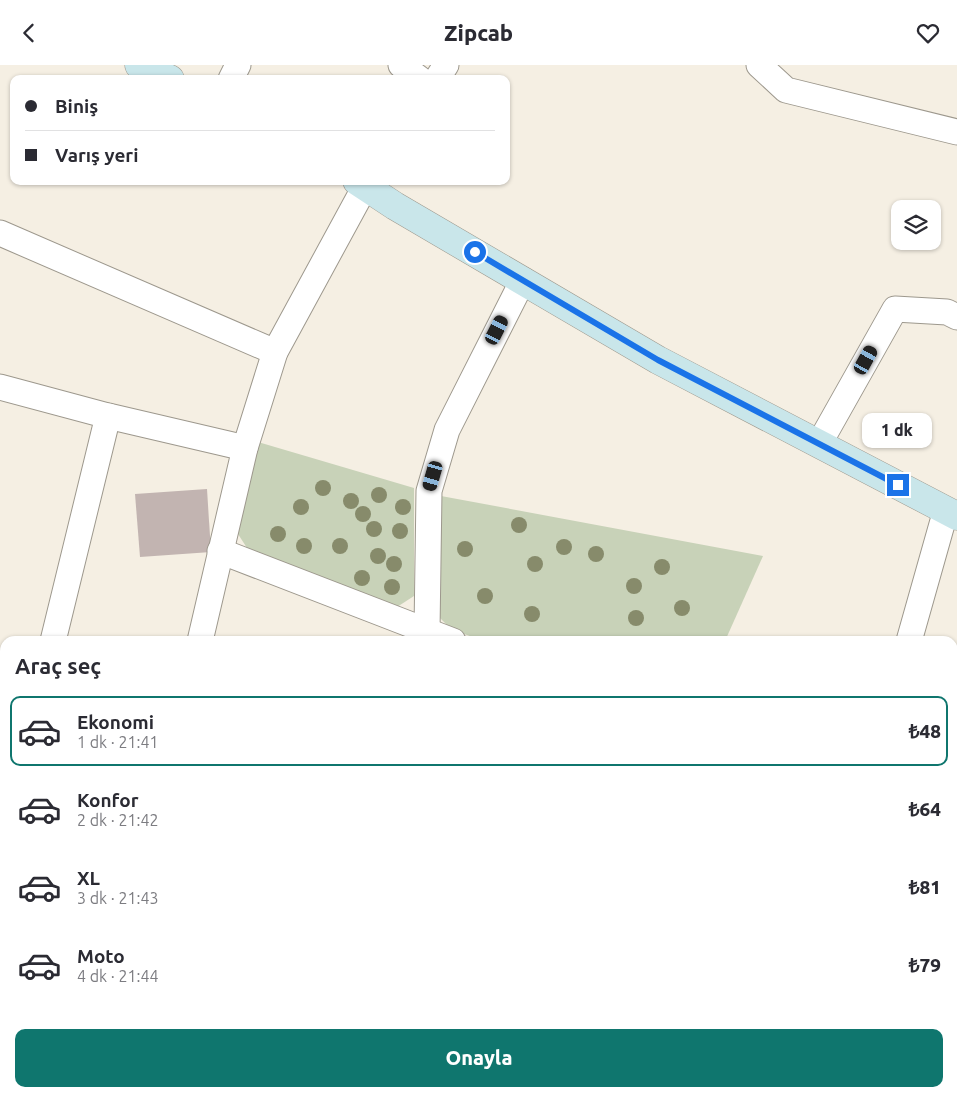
<!DOCTYPE html>
<html lang="tr">
<head>
<meta charset="utf-8">
<style>
  body { margin:0; font-family:Ubuntu,sans-serif; background:#f2f2f3; color:#2b2b33; height:100vh; display:flex; flex-direction:column; font-size:19px; white-space:nowrap }
  * { box-sizing:border-box; margin:0 }
  p { font-size:16px; color:#7c7c81 }
  .icon { flex:none; width:28px; height:28px; fill:none; stroke:currentColor; stroke-width:2; stroke-linecap:round; stroke-linejoin:round }
  .map { position:relative; flex:1; overflow:hidden }
  .details { position:absolute; left:0px; top:571px; width:958px; height:461px; display:flex; flex-direction:column; background:#fff; border-radius:15px 15px 0 0; box-shadow:0 1px 4px #0004 }
  .details>* { flex:none }
  .banner { position:absolute; left:10px; top:10px; width:500px; height:110px; border-radius:10px; box-shadow:0 1px 4px #0004; display:grid; align-content:center; height:110px; padding:0 15px; background:#fff }
  .buttons { position:absolute; left:891px; top:135px; display:grid; gap:10px }
  .buttons a { display:grid; place-items:center; width:50px; height:50px; border-radius:10px; background:#fff; box-shadow:0 1px 4px #0004; font-size:25px }
  .end { position:absolute; width:22px; height:22px; margin:-11px; border:6px solid #1a73e8; background:#fff; box-shadow:0 0 0 2px #fff }
  .from { border-radius:50% }
  .bubble { position:absolute; height:35px; border-radius:10px; background:#fff; box-shadow:0 1px 4px #0004; font-size:16px; font-weight:800; line-height:35px; text-align:center }
  .car { position:absolute; width:15px; height:30px; margin:-15px -8px; border-radius:6px; box-shadow:0 0 4px 1px #0007; background:linear-gradient(#222 24%,#8ab4d8 0 40%,#222 0 76%,#8ab4d8 0 86%,#222 0) }
  .banner b { display:flex; align-items:center; gap:18px; height:48px; font-size:19px }
  .banner b+b { border-top:1px solid #e1e1e2 }
  .banner i { width:12px; height:12px; background:#2b2b33 }
  ul { padding:0; list-style:none }
  li { display:flex; align-items:center; gap:15px; height:70px; margin:0 10px 8px; padding:0 5px; border:2px solid transparent; border-radius:10px }
  li div { flex:1 }
  li b { display:block; font-size:19px }
  li em { font-style:normal; font-weight:800 }
  li.current { border-color:#0f766e }
  li>.icon { width:45px; height:45px; stroke-width:1.5 }
  h2 { padding:0 15px; font-size:22px; line-height:60px }
  .cta { display:flex; gap:10px; margin-top:auto; padding:10px 15px }
  .cta a { flex:1; height:58px; border-radius:10px; background:#0f766e; color:#fff; font-size:20px; font-weight:800; line-height:58px; text-align:center }
  header { display:flex; justify-content:space-between; align-items:center; height:65px; padding:0 15px; background:#fff; font-size:22px; font-weight:800 }
  .map>svg:first-child { display:block }
  .green { fill:#c8d2b8 }
  .building { fill:#c2b4b1 }
  .lines { fill:none; stroke-linecap:round; stroke-linejoin:round }
  .street-casing { stroke:#9d988d; stroke-width:27 }
  .secondary-casing { stroke:#9d988d; stroke-width:29 }
  .street { stroke:#fff; stroke-width:25 }
  .secondary { stroke:#c9e6ea; stroke-width:28 }
  .tree { fill:#878b6b }
  .route { stroke:#1a73e8; stroke-width:6 }
</style>
</head>
<body>
<header><svg class="icon" aria-label="back" viewBox="0 0 24 24"><path d="M15 5l-7 7 7 7"/></svg>Zipcab<svg class="icon" aria-label="heart" viewBox="0 0 24 24"><path d="M12 20l-8-8c-3-5 5-10 8-4 3-6 11-1 8 4z"/></svg></header>
<div class="map">
<svg width="957" height="1032" viewBox="0 0 957 1032">
  <rect width="100%" height="100%" fill="#f5efe3"/>
  <!-- green -->
  <g class="green">
    <path d="M258,377L414,423V531L397,542L247,483L238,469Z"/>
    <path d="M441,431L763,491L725,576H483L451,564L439,552Z"/>
    <path d="M0,911L5,912V956L0,955Z"/>
  </g>
  <!-- building -->
  <path class="building" d="M207,424L211,487L140,492L135,429Z"/>
  <g class="lines">
    <defs>
      <g id="street">
        <path d="M401,0L420,14"/>
        <path d="M759,0L786,25L957,67"/>
        <path d="M231,14L238,0"/>
        <path d="M437,14L446,0"/>
        <path d="M0,168L275,287"/>
        <path d="M0,322L108,351L245,383L200,576"/>
        <path d="M819,379L895,244L947,247L957,252"/>
        <path d="M245,383L275,287L368,116"/>
        <path d="M220,486L453,576"/>
        <path d="M53,576L108,351"/>
        <path d="M424,576L427,566L429,426L447,365L523,215"/>
        <path d="M909,576L946,445"/>
        <path d="M0,772L5,754"/>
        <path d="M952,875L957,876"/>
        <path d="M0,880L5,883"/>
        <path d="M0,967L5,968"/>
        <path d="M197,1028L209,1032"/>
        <path d="M353,1032L355,1028"/>
        <path d="M648,1032L650,1028"/>
      </g>
      <g id="secondary">
        <path d="M139,0L170,14"/>
        <path d="M357,116L395,141L658,295L957,451"/>
        <path d="M0,614L5,615"/>
        <path d="M925,1028L932,1032"/>
      </g>
    </defs>
    <!-- street casing -->
    <use href="#street" class="street-casing"/>
    <!-- secondary casing -->
    <use href="#secondary" class="secondary-casing"/>
    <!-- street -->
    <use href="#street" class="street"/>
    <!-- secondary -->
    <use href="#secondary" class="secondary"/>
  </g>
  <!-- trees -->
  <g class="tree">
    <circle cx="323" cy="423" r="8"/>
    <circle cx="379" cy="430" r="8"/>
    <circle cx="351" cy="436" r="8"/>
    <circle cx="301" cy="442" r="8"/>
    <circle cx="403" cy="442" r="8"/>
    <circle cx="363" cy="449" r="8"/>
    <circle cx="519" cy="460" r="8"/>
    <circle cx="374" cy="464" r="8"/>
    <circle cx="400" cy="466" r="8"/>
    <circle cx="278" cy="469" r="8"/>
    <circle cx="304" cy="481" r="8"/>
    <circle cx="340" cy="481" r="8"/>
    <circle cx="564" cy="482" r="8"/>
    <circle cx="465" cy="484" r="8"/>
    <circle cx="596" cy="489" r="8"/>
    <circle cx="378" cy="491" r="8"/>
    <circle cx="394" cy="499" r="8"/>
    <circle cx="535" cy="499" r="8"/>
    <circle cx="662" cy="502" r="8"/>
    <circle cx="362" cy="513" r="8"/>
    <circle cx="634" cy="521" r="8"/>
    <circle cx="392" cy="522" r="8"/>
    <circle cx="485" cy="531" r="8"/>
    <circle cx="682" cy="543" r="8"/>
    <circle cx="532" cy="549" r="8"/>
    <circle cx="636" cy="553" r="8"/>
  </g>
  <g class="lines">
    <!-- route -->
    <path class="route" d="M475,187L658,295L898,420"/>
  </g>
</svg>
<div class="buttons">
<a><svg class="icon" aria-label="layers" viewBox="0 0 24 24"><path d="M12 4l9 5-9 5-9-5zM3 14l9 5 9-5"/></svg></a>
</div>
<i class="end from" style="left:475px;top:187px"></i>
<i class="end" style="left:898px;top:420px"></i>
<div class="bubble" style="left:862px;top:348px;width:70px">1 dk</div>
<i class="car" style="left:497px;top:265px;rotate:27deg"></i>
<i class="car" style="left:866px;top:295px;rotate:29deg"></i>
<i class="car" style="left:433px;top:411px;rotate:196deg"></i>
<div class="banner">
<b><i class="from"></i>Biniş</b>
<b><i></i>Varış yeri</b>
</div>
<section class="details">
<h2>Araç seç</h2>
<ul>
<li class="current"><svg class="icon" aria-label="car" viewBox="0 0 24 24"><path d="M5 17H2v-5l4-1 3-4h7l3 4 3 1v5h-3M9 17h6M6 11h13"/><circle cx="7" cy="17" r="2"/><circle cx="17" cy="17" r="2"/></svg><div><b>Ekonomi</b><p>1 dk · 21:41</p></div><em>₺48</em></li>
<li><svg class="icon" aria-label="car" viewBox="0 0 24 24"><path d="M5 17H2v-5l4-1 3-4h7l3 4 3 1v5h-3M9 17h6M6 11h13"/><circle cx="7" cy="17" r="2"/><circle cx="17" cy="17" r="2"/></svg><div><b>Konfor</b><p>2 dk · 21:42</p></div><em>₺64</em></li>
<li><svg class="icon" aria-label="car" viewBox="0 0 24 24"><path d="M5 17H2v-5l4-1 3-4h7l3 4 3 1v5h-3M9 17h6M6 11h13"/><circle cx="7" cy="17" r="2"/><circle cx="17" cy="17" r="2"/></svg><div><b>XL</b><p>3 dk · 21:43</p></div><em>₺81</em></li>
<li><svg class="icon" aria-label="car" viewBox="0 0 24 24"><path d="M5 17H2v-5l4-1 3-4h7l3 4 3 1v5h-3M9 17h6M6 11h13"/><circle cx="7" cy="17" r="2"/><circle cx="17" cy="17" r="2"/></svg><div><b>Moto</b><p>4 dk · 21:44</p></div><em>₺79</em></li>
</ul>
<div class="cta"><a>Onayla</a></div>
</section>
</div>
</body>
</html>
